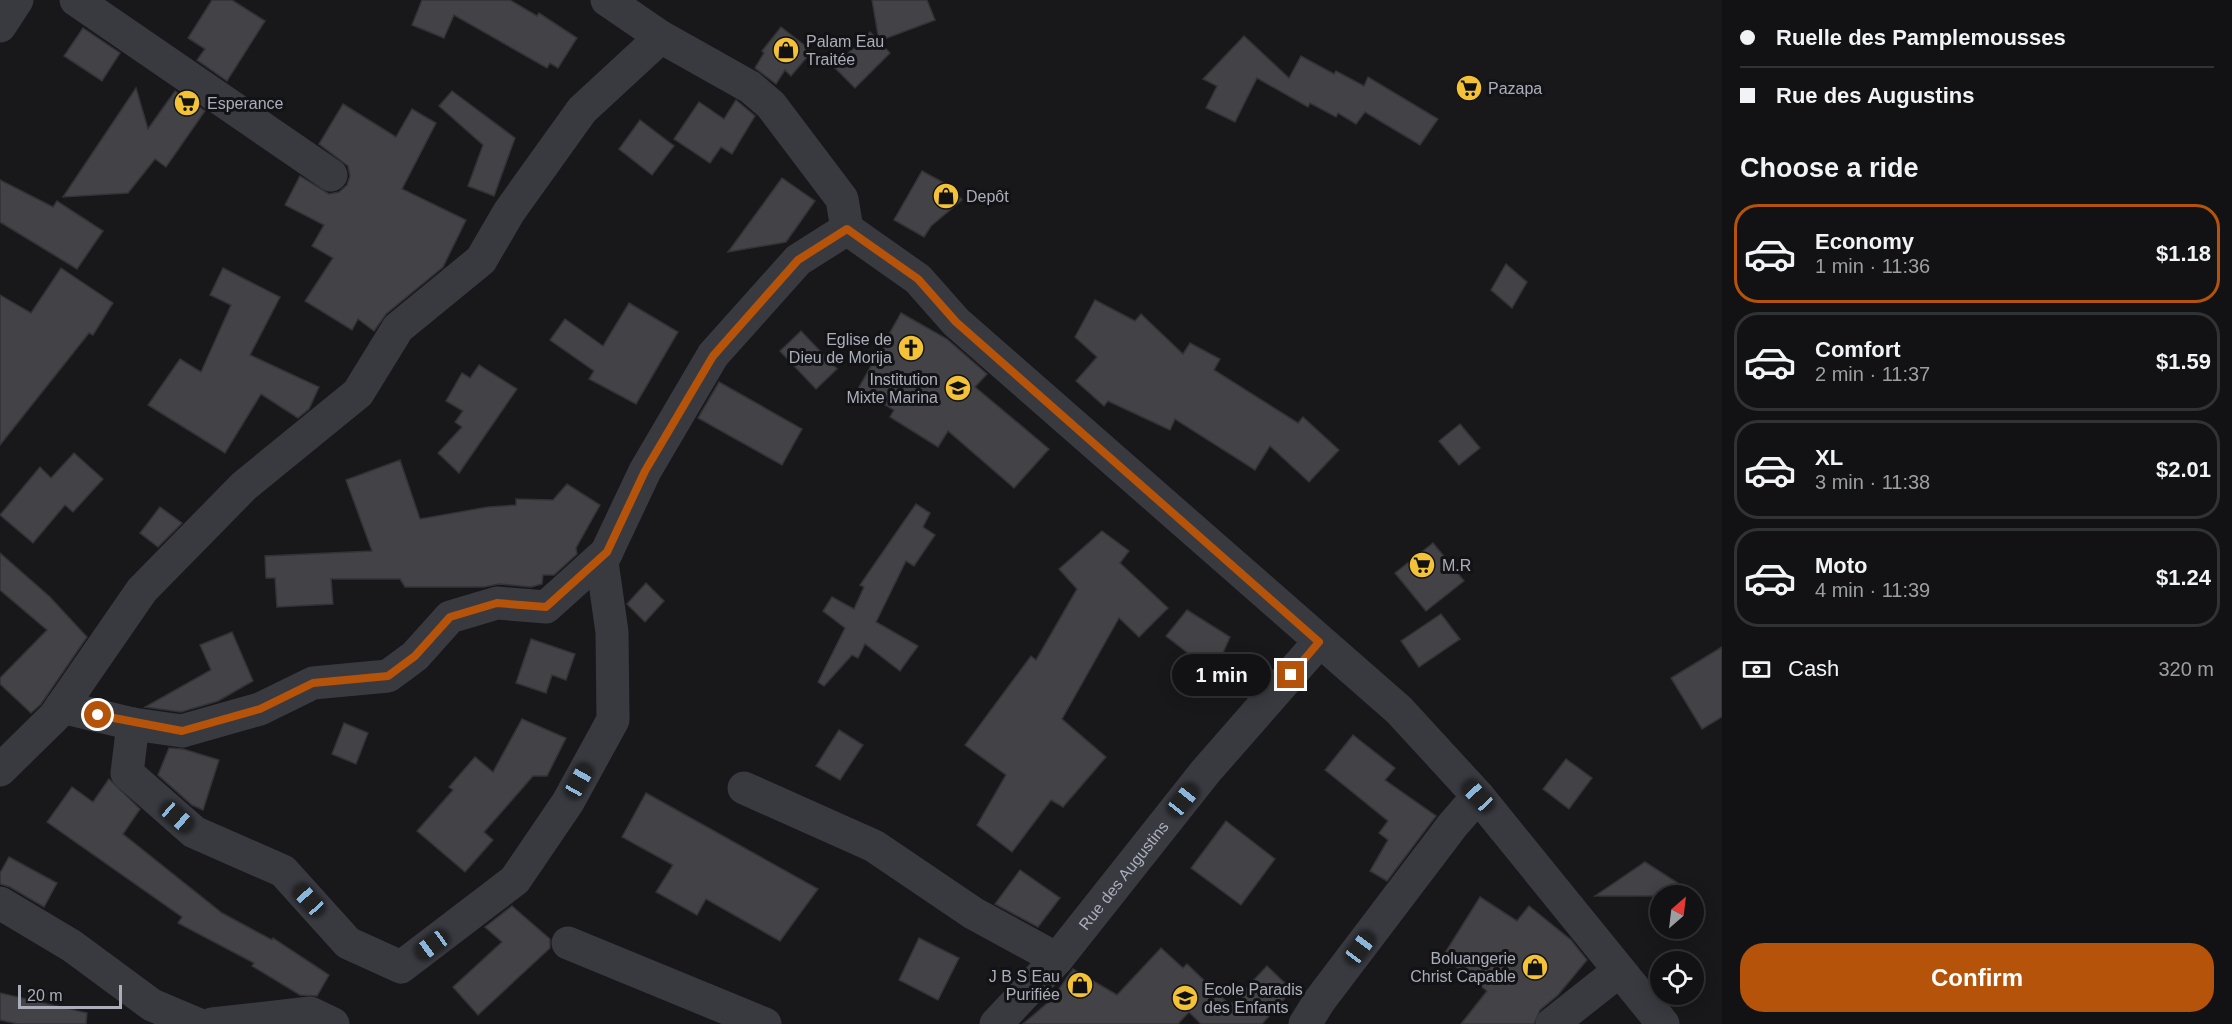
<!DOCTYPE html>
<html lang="en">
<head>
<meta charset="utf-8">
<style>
  body { margin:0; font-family:Arial,sans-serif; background:#1f2022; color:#f1f3f6; height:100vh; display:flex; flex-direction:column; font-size:22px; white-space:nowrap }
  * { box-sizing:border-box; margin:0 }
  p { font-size:20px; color:#9c9ea0 }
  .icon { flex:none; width:33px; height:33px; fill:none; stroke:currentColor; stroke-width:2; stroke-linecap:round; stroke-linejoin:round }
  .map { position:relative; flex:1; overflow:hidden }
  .drawer { display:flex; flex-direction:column; background:#121214; width:510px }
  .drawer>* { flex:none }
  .top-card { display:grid; align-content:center; height:132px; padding:0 18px; background:#121214 }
  .needle { width:39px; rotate:28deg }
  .controls { position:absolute; left:1650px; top:885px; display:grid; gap:12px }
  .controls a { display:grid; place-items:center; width:54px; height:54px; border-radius:50%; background:#121214; box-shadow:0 3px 15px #0003,0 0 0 2px #313234; font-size:30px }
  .scale { position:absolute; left:18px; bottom:15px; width:104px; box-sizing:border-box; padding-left:6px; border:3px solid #aaaeba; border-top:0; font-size:16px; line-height:21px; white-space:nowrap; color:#aaaeba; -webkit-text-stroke:4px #131316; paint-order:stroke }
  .end { position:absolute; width:27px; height:27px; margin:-14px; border:8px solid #b45309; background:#fff; box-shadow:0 0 0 3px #fff }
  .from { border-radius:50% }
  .bubble { position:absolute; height:42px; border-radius:21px; background:#121214; box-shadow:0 3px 15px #0003,0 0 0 2px #313234; font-size:20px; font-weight:800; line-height:42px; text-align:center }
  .car { position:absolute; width:18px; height:36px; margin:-18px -9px; border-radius:8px; box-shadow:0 0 4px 2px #0007; background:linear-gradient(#222 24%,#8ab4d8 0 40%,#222 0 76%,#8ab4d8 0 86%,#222 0) }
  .top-card b { display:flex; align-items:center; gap:21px; height:57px; font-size:22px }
  .top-card b+b { border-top:2px solid #313234 }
  .top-card i { width:15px; height:15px; background:#f1f3f6 }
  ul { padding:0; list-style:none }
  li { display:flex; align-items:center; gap:18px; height:99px; margin:0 12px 9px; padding:0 6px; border:3px solid #313234; border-radius:24px }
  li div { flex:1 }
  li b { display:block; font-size:22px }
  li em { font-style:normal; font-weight:800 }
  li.current { border-color:#b45309 }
  li>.icon { width:54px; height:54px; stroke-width:1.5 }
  h2 { padding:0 18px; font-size:27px; line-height:72px }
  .pay { display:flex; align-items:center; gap:15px; height:66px; padding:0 18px; font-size:22px }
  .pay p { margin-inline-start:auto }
  .primary-button { display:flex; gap:12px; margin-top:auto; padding:12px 18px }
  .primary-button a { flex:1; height:69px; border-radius:24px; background:#b45309; color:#fff; font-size:24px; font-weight:800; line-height:69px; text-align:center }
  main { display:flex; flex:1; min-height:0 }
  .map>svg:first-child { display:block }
  .building { fill:#434347; stroke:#333236; stroke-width:1.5 }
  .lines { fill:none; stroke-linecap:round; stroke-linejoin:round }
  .street { stroke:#393a40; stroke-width:33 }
  .route { stroke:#b45309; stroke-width:8 }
  .labels { text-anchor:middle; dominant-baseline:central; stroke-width:6; stroke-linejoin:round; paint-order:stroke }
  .poi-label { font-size:16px; fill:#aaaeba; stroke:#131316; text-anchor:start }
  .street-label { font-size:16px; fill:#aaaeba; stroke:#131316 }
</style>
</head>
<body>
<main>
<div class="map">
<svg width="1722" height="1024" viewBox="0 0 1722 1024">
  <rect width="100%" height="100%" fill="#18181a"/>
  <!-- building -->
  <g class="building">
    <path d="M212,0H232L265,21L227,81L197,60L205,49L188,38Z"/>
    <path d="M422,0H510L537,16L539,13L577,38L558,68L550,63L547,68L454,15L444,38L412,25Z"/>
    <path d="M872,0H927L935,20L879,41Z"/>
    <path d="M781,27L812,51L791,76L785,70L776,84L755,68L764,53L762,51Z"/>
    <path d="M83,28L120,53L102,81L64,56Z"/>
    <path d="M870,32L890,53L855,88L834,67Z"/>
    <path d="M1244,36L1289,78L1301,56L1334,74L1336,71L1364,86L1368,77L1438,119L1420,145L1365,112L1356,124L1338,113L1336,117L1310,103L1308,107L1257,78L1235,122L1206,108L1217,86L1203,79Z"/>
    <path d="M136,88L148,129L175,91L205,111L166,167L155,159L128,193L63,197Z"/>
    <path d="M452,91L515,138L494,196L468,186L483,145L439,106Z"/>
    <path d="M736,100L755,116L732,154L721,147L710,163L674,139L699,102L724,119Z"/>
    <path d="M343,104L396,137L412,109L436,123L402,189L466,220L443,267L386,314L374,331L358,319L352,330L305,301L333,258L312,246L324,225L285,205L300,176L329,194L339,192L347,185L350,176L348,166L319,144Z"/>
    <path d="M640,120L674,146L652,175L619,149Z"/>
    <path d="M922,171L950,186L962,200L931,226L924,237L894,220Z"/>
    <path d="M782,178L815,201L786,242L728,252Z"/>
    <path d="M0,180L53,207L57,201L103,231L77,269L0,222Z"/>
    <path d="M1506,264L1527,282L1512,308L1491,290Z"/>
    <path d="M61,268L113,303L93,335L89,333L0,445V295L31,313Z"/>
    <path d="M223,268L280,297L250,355L319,387L309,409L298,418L261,394L225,453L148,405L180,359L201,372L231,305L210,295Z"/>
    <path d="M1095,300L1135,321L1141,314L1183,354L1190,343L1220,359L1214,370L1298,423L1303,417L1339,450L1309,482L1270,446L1255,470L1175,419L1170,430L1108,401L1104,406L1076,381L1097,357L1075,337Z"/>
    <path d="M629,303L678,332L636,404L589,379L594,371L550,340L565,319L603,346Z"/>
    <path d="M901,313L947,339L987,374L975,387L1049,449L1014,488L948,431L938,447L890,417L894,410L858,389Z"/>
    <path d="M801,331L837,369L816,389L780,351Z"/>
    <path d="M479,365L517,389L459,473L438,453L462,427L455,422L463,411L446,401L462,373L470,378Z"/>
    <path d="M719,382L802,429L782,465L698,418Z"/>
    <path d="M1460,424L1480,448L1459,465L1439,441Z"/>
    <path d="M74,453L103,479L73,512L65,505L33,543L0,515L40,467L51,478Z"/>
    <path d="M400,460L420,519L488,507L516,505V499L553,500L567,484L600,505L576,548L577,554L554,575H543L542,584L531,587L499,584L484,587H405L400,579H331L333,604L277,607L275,578H266L265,556L372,551L346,480Z"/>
    <path d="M916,504L930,513L923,527L935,535L914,566L906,561L876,622L918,646L900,671L865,644L858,658L852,655L824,686L818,682L845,628L823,611L832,597L854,609L864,587L860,585Z"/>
    <path d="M160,507L182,523L158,547L140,533Z"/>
    <path d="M1102,531L1129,551L1120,563L1168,608L1139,637L1119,618L1062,719L1106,757L1063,807L1051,800L1012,852L977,825L1006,775L965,745L1031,656L1036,660L1077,589L1059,569Z"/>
    <path d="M1433,543L1464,581L1426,611L1395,573Z"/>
    <path d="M0,553L50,597L87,637L41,704L31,713L0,684V678L47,630L0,590Z"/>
    <path d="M646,583L664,601L645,622L627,604Z"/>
    <path d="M1187,610L1230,637L1214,673L1166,636Z"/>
    <path d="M1441,614L1460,639L1419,667L1401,641Z"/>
    <path d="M232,632L253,681L218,701L181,712L145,707L211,670L200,645Z"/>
    <path d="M531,639L575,654L566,680L552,675L546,693L516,683Z"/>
    <path d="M1722,647V717L1702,729L1671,678Z"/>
    <path d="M522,719L566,738L547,776H533L484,832L493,840L465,872L417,831L453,790L449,787L475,757L493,772Z"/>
    <path d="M344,723L368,733L356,764L332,754Z"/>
    <path d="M839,730L863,745L840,780L816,766Z"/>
    <path d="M1353,735L1395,768L1385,780L1436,816L1387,881L1370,871L1388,840L1379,833L1388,821L1325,770Z"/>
    <path d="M169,748L183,749L219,760L203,810L192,805L158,775Z"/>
    <path d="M1566,759L1592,778L1569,809L1543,789Z"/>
    <path d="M109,779L140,809L123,834L222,913L272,940L273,938L329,975L317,996L300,995L252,966L254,963L178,923L182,917L47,822L72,787L93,802Z"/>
    <path d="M646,793L818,889L780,941L706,899L697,915L656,892L673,865L622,837Z"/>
    <path d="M1226,821L1275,859L1241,905L1191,868Z"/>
    <path d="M9,857L57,883L44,907L10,887L0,884V873Z"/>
    <path d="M1645,862L1698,896H1595Z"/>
    <path d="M1020,870L1060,898L1038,927L995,904Z"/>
    <path d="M1480,897L1517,921L1529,906L1571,940L1587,960L1558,995L1540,1010L1534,1024H1461L1487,991L1443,956Z"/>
    <path d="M512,906L550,939V948L478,1015L453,987L502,942L485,927Z"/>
    <path d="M919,938L959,958L938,1000L899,980Z"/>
    <path d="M1161,948L1183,968L1187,964L1230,1005L1267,966L1292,990L1262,1024H1201L1189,1012L1178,1024H1023L1052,999L1073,969L1117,995Z"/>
    <path d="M0,993L87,1013L86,1024H18L0,1020Z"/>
  </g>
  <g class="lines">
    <!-- street -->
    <g class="street">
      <path d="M76,0L331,175"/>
      <path d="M607,0L661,37L750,87L771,105L842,199L847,229L918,279L956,322L1399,710L1478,796L1663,1024"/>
      <path d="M0,26L17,0"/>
      <path d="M61,707L133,724L182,731L260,709L313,683L388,676L415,656L450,617L497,603L546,607L607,552"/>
      <path d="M133,724L127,773L194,832L283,871L348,943L401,967L515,880L568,802L613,720L612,632L602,562L645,471L713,355L798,260L847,229"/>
      <path d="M0,770L55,716L142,590L244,486L358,393L398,328L481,260L509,212L582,110L661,37"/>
      <path d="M744,788L874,846L973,913L1057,959"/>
      <path d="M0,903L72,946L152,1005L197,1024"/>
      <path d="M568,943L765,1024"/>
      <path d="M212,1024L310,1013L333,1024"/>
      <path id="s1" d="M996,1024L1057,959L1206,771L1319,642"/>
      <path d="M1305,1024L1320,1000L1452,826L1478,796"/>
      <path d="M1552,1024L1619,971"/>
    </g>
  </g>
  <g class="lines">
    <!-- route -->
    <path class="route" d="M98,715L182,731L260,709L313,683L388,676L415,656L450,617L497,603L546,607L607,552L645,471L713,356L798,260L847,229L918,279L956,322L1319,642L1291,675"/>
  </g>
  <!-- icons -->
  <defs>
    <symbol id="shop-disc" viewBox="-11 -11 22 22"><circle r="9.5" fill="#f4c237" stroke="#131316"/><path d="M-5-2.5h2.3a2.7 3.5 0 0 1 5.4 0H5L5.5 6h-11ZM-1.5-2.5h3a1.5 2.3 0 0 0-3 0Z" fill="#111"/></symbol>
    <symbol id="supermarket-disc" viewBox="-11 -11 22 22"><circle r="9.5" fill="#f4c237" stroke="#131316"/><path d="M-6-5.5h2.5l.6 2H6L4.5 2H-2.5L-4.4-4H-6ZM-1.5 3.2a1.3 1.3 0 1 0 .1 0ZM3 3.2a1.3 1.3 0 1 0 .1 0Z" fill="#111"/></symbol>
    <symbol id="church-disc" viewBox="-11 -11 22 22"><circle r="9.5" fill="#f4c237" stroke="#131316"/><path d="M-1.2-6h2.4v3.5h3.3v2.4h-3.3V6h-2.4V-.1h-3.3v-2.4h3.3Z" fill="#111"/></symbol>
    <symbol id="school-disc" viewBox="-11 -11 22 22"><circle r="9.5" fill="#f4c237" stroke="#131316"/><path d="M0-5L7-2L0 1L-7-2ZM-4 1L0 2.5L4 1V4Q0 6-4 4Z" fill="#111"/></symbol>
  </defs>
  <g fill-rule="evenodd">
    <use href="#shop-disc" x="771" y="35" width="30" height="30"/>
    <use href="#supermarket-disc" x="1454" y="73" width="30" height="30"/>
    <use href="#supermarket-disc" x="172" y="88" width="30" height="30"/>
    <use href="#shop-disc" x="931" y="181" width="30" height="30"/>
    <use href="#church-disc" x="896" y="333" width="30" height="30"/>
    <use href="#school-disc" x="943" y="373" width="30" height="30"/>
    <use href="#supermarket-disc" x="1407" y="550" width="30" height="30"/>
    <use href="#shop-disc" x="1520" y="952" width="30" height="30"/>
    <use href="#shop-disc" x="1065" y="970" width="30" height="30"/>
    <use href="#school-disc" x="1170" y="983" width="30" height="30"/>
  </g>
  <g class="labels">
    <!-- poi labels -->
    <g class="poi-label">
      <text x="806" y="41">Palam Eau<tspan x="806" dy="18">Traitée</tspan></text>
      <text x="1488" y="88">Pazapa</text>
      <text x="207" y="103">Esperance</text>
      <text x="966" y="196">Depôt</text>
      <text x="892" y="339" text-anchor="end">Eglise de<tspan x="892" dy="18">Dieu de Morija</tspan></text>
      <text x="938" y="379" text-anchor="end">Institution<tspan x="938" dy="18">Mixte Marina</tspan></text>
      <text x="1442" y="565">M.R</text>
      <text x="1516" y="958" text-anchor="end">Boluangerie<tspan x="1516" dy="18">Christ Capable</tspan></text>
      <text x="1060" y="976" text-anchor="end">J B S Eau<tspan x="1060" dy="18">Purifiée</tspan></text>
      <text x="1204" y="989">Ecole Paradis<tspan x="1204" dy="18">des Enfants</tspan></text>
    </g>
    <!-- street labels -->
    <g class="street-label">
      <text stroke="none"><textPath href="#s1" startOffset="196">Rue des Augustins</textPath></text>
    </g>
  </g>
</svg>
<div class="controls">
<a><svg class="needle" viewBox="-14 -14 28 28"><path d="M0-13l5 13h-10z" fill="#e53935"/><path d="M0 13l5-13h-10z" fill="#9c9ea0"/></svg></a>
<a><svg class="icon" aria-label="locate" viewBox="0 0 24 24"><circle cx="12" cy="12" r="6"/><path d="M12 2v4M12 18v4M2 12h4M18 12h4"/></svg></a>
</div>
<div class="scale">20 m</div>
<i class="end from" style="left:98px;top:715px"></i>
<i class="end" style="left:1291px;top:675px"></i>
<div class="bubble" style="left:1172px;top:654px;width:99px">1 min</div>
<i class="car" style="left:579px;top:781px;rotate:29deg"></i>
<i class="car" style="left:1478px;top:796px;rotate:317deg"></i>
<i class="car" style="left:1183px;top:800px;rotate:39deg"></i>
<i class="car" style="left:177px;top:817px;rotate:131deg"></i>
<i class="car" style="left:309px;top:900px;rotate:318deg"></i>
<i class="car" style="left:432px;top:945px;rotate:234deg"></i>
<i class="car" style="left:1360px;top:948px;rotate:37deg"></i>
</div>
<section class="drawer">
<div class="top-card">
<b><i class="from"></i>Ruelle des Pamplemousses</b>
<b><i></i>Rue des Augustins</b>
</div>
<h2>Choose a ride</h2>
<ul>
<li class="current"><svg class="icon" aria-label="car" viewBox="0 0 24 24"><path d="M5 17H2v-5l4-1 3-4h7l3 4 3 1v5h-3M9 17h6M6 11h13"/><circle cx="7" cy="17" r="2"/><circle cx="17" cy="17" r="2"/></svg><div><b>Economy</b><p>1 min · 11:36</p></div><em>$1.18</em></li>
<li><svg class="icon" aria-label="car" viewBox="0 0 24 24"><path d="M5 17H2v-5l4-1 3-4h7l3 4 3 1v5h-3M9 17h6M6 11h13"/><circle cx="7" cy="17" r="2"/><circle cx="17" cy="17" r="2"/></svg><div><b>Comfort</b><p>2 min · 11:37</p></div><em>$1.59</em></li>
<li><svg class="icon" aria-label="car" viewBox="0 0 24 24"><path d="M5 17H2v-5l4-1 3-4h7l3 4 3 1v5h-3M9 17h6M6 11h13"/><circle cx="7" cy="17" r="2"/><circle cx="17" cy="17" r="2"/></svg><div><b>XL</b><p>3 min · 11:38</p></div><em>$2.01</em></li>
<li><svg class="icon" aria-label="car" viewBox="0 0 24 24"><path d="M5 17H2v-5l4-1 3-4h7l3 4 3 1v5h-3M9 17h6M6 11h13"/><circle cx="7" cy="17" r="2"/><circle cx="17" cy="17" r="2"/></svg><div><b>Moto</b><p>4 min · 11:39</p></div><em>$1.24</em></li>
</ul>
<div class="pay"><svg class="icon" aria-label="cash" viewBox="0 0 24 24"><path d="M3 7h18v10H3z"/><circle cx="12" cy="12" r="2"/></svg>Cash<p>320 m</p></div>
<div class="primary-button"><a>Confirm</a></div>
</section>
</main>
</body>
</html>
